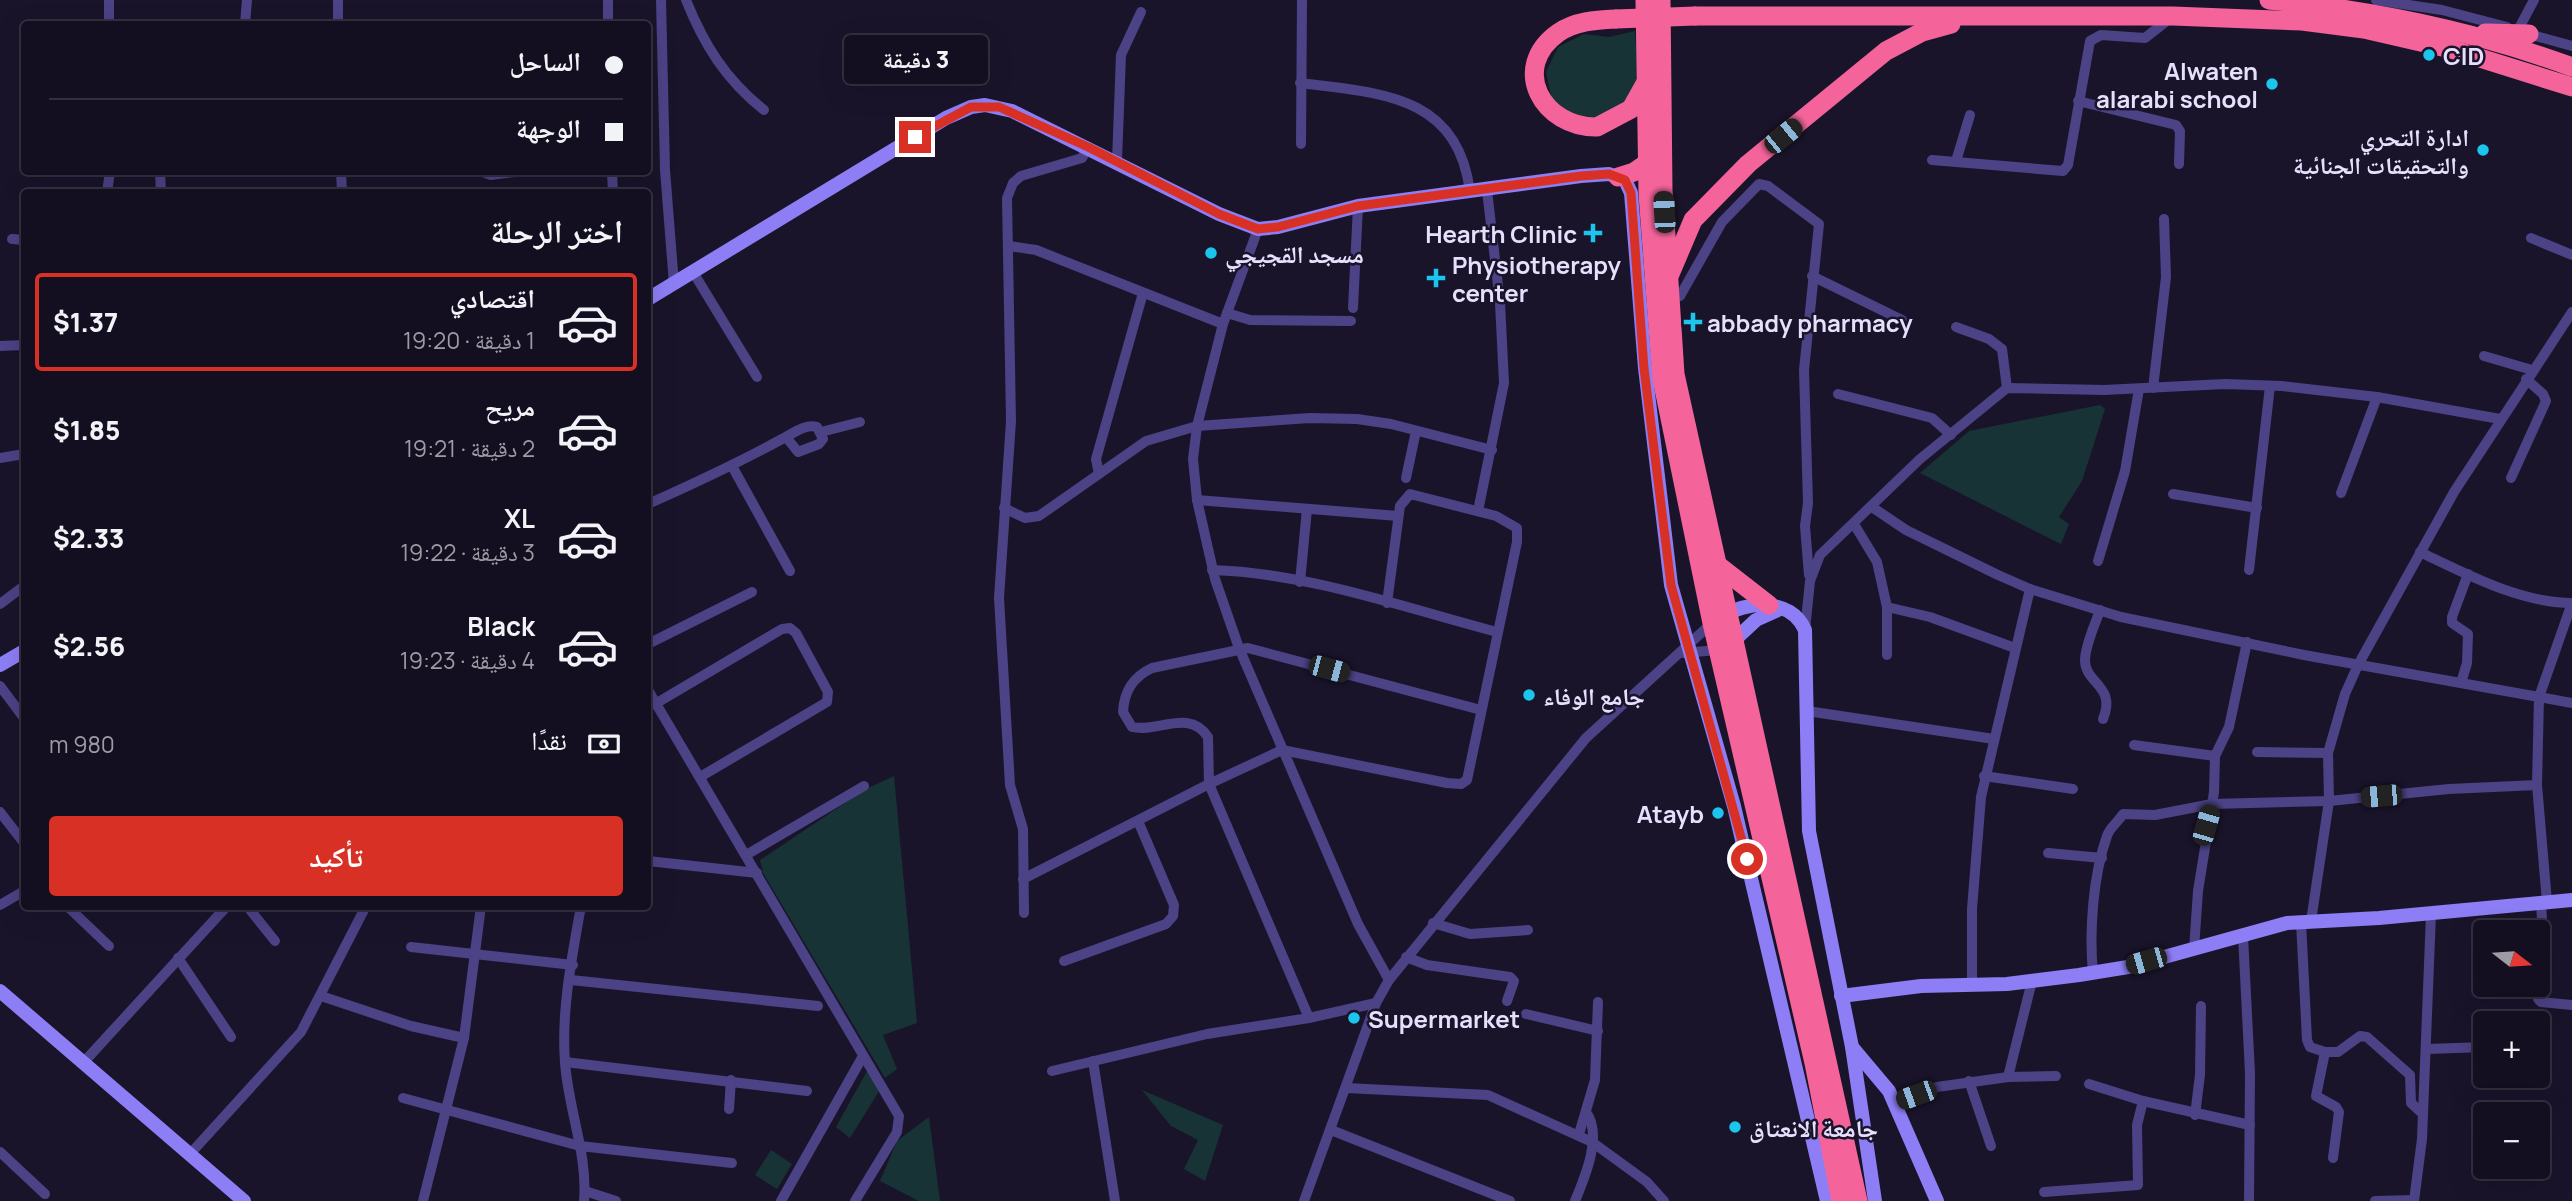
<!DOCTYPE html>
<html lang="ar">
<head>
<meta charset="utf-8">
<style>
  body { margin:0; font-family:Manrope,"Noto Naskh Arabic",sans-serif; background:#211d2d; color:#f1f3f6; direction:rtl; height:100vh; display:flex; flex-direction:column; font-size:26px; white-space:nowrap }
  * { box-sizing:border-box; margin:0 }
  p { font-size:23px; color:#9d9ca5 }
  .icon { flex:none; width:38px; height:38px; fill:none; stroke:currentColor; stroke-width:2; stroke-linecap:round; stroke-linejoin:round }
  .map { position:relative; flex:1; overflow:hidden; direction:ltr }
  .sheet { position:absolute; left:21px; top:189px; width:630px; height:721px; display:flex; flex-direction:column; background:#140f20; border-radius:7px; box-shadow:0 7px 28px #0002,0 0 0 2px #332f3e; direction:rtl }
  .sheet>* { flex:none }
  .top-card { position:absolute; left:21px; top:21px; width:630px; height:154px; border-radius:7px; box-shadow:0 7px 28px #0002,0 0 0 2px #332f3e; direction:rtl; display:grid; align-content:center; height:154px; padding:0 28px; background:#140f20 }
  .needle { width:46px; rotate:107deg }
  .fabs { position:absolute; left:2473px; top:920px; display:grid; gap:14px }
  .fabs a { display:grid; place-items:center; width:77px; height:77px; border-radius:7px; background:#140f20; box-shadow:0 7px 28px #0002,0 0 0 2px #332f3e; font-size:35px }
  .end { position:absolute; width:32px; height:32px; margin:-16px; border:9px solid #d93025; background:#fff; box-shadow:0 0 0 4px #fff }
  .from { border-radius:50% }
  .bubble { position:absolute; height:49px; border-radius:7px; background:#140f20; box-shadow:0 7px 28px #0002,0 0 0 2px #332f3e; font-size:23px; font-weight:800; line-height:49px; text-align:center; direction:rtl }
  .car { position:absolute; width:21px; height:42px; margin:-21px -10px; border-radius:9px; box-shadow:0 0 5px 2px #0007; background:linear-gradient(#222 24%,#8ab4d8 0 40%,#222 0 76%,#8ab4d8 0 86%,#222 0) }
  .top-card b { display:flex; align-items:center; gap:24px; height:66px; font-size:26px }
  .top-card b+b { border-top:2px solid #332f3e }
  .top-card i { width:18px; height:18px; background:#f1f3f6 }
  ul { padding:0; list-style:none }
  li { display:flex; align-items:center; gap:21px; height:98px; margin:0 14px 10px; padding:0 14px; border:4px solid transparent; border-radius:7px }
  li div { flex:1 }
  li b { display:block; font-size:26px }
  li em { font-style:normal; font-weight:800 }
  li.active { border-color:#d93025 }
  li>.icon { width:63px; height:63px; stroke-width:1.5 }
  h2 { padding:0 28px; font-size:32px; line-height:84px }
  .pay { display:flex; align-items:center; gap:18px; height:77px; padding:0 28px; font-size:26px }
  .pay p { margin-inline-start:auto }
  .action { display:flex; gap:14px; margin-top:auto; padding:14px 28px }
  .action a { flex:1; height:80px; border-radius:7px; background:#d93025; color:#fff; font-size:28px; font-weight:800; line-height:80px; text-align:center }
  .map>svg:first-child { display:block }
  .green { fill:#173335 }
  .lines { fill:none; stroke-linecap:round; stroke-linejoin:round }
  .street { stroke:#4c4286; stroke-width:10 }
  .secondary { stroke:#8d7ef5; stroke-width:14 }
  .highway { stroke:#f4649b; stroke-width:19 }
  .highway-bridge { stroke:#f4649b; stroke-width:19 }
  .route { stroke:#d93025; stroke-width:9 }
  .poi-dot { fill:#1bc5ee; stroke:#1a142b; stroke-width:2.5 }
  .labels { text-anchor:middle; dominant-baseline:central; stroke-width:5; stroke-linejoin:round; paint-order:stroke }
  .poi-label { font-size:24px; font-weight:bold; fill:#e6e0fd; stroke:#1a142b; text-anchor:start }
</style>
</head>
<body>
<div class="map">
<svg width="2572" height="1201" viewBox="0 0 2572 1201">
  <rect width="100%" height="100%" fill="#1a142b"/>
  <!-- green -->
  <g class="green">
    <path d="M1635,31C1636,52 1643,94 1623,108C1614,115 1597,118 1586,123L1552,100L1546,72L1558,47L1584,34L1609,37Z"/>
    <path d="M2100,405L2105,409L2082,481L2059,517L2069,524L2061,544L1920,473L1969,431Z"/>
    <path d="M894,776L917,1023L883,1035L897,1069L885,1078L763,873L760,860L866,789Z"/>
    <path d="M867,1071L879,1091L850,1138L836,1127Z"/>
    <path d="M1142,1090L1223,1125L1205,1181L1184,1169L1198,1140L1171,1126Z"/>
    <path d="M929,1117L940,1201H919L880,1181L897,1141Z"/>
    <path d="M771,1150L792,1164L777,1189L755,1175Z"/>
  </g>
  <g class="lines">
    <!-- street -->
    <g class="street">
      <path d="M338,0V24"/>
      <path d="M608,0V24"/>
      <path d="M661,0L665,170L674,284"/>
      <path d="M686,0C704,45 726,80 764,110"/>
      <path d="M2376,0L2442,10L2507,27"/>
      <path d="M109,24V0"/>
      <path d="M245,24L247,0"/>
      <path d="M2518,30L2534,0"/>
      <path d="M2525,33L2572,46"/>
      <path d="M1300,83C1379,93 1458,94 1470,192"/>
      <path d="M2078,101L2176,125L2180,131L2179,164"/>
      <path d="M1301,144L1302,0"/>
      <path d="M1932,160L2063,171L2068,165L2090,41L2101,35L2145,38L2173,16"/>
      <path d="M1117,161L1121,55L1141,12"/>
      <path d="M1956,161L1970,115"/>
      <path d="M160,172L161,192"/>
      <path d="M341,172L342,192"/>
      <path d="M483,172L491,175L514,172"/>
      <path d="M612,172L613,192"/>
      <path d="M107,192L110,172"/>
      <path d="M1258,229L1223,324L1197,426L1193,459L1197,500L1215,579L1239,648L1358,924L1389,980"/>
      <path d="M2531,238L2572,255"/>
      <path d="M12,239L24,240"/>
      <path d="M1009,246L1036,250L1223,324"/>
      <path d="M693,272L757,377"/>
      <path d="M1812,276L1902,320"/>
      <path d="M1670,298L1680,296L1722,222L1759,184L1768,186L1819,224L1804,370L1808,503L1805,526L1809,575"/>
      <path d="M1353,308L1358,206"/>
      <path d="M1227,313L1250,320L1351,321"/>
      <path d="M1956,327L1989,339L2002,349L2007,388"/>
      <path d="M0,346L24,345"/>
      <path d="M2484,356L2532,370"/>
      <path d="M2153,388L2166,277L2164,219"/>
      <path d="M1838,394L1932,418L1951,435"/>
      <path d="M821,432L860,422"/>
      <path d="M0,458L24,454"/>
      <path d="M732,466L790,571"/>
      <path d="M1099,474L1096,459L1143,293"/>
      <path d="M1406,478L1416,431"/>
      <path d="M2511,478L2546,401L2543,394L2526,379"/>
      <path d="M2341,493L2377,397"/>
      <path d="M2173,494L2257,508"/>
      <path d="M1197,500L1398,516"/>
      <path d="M648,504C693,484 738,463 782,439C792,434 806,423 817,427L823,439L819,444L798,452L786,437"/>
      <path d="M1872,507L1906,530L1998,575L2030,589L2121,617L2304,655L2539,697L2537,785L2547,902"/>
      <path d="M1004,508L1025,518L1039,516L1146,441L1197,426L1310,418L1357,419L1391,424L1492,450"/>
      <path d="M1478,511L1504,383L1500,303L1487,190"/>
      <path d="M1854,524L1877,562L1887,607L1930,617L2015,648"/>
      <path d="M2420,552C2466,574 2520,603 2572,603"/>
      <path d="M2098,561L2125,471L2139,389"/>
      <path d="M1212,570C1308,573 1405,608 1497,632"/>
      <path d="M2249,570L2270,386"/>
      <path d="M1300,582L1307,509"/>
      <path d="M2572,603L2539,697L2572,703"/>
      <path d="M0,604L24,586"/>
      <path d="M2100,610C2095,625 2086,643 2085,659C2084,684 2117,685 2103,719"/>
      <path d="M1805,630L1810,581L1820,555L1920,459L2007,388L2104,390L2225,384L2282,386L2377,397L2500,419"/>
      <path d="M648,644L752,592"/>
      <path d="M1683,653L1718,650"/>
      <path d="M1887,655V607"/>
      <path d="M2461,683L2467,663L2468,634L2452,623V617L2468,574"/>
      <path d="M0,686L24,718"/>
      <path d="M648,690L899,1116L897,1132L855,1201"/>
      <path d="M655,704L782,629L790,628L796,633L828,692L827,702L700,777"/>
      <path d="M1807,711L1994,739"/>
      <path d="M2134,745L2215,756"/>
      <path d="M2257,752L2328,753"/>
      <path d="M1984,776L2073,789"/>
      <path d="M0,812L24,843"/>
      <path d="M2048,853L2102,858"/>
      <path d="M746,855L864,786"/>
      <path d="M648,861L757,873"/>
      <path d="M1023,879L1209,784L1282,750L1447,783L1461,784L1467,780L1517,542V528L1496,516L1410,494L1400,506L1387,603"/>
      <path d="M2541,903L2543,936L2538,999L2541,1002L2572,1005"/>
      <path d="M0,905L24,891"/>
      <path d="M67,906L109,946"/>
      <path d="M247,906L275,941"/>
      <path d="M581,906C572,956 561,1012 565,1062C568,1109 588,1154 584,1201"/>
      <path d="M1024,913L1023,829L1010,785L999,598L1011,421L1007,198L1013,183L1021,176L1082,158L1088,147"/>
      <path d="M2311,921L2329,801L2328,753L2345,694L2358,665L2454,492L2572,312"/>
      <path d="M2301,922L2307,1040L2310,1047L2325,1052L2316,1096L2336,1107L2339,1112L2333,1158"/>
      <path d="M1433,923L1470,934L1528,930"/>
      <path d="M2243,936L2250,1073L2249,1201"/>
      <path d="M411,947L573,965"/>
      <path d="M2194,949L2198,891L2214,792L2215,756L2229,727L2247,642"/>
      <path d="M1406,957L1427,965L1510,977L1514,981L1507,1001"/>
      <path d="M178,958L231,1037"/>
      <path d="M1064,961L1166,924L1173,916L1174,905L1138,821"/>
      <path d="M2093,973C2089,932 2093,875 2107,836C2109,828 2119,821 2123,814L2155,815L2212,804L2329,801L2449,789L2537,785"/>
      <path d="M571,980L818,1006"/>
      <path d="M1972,984V909L1981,797L2030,589"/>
      <path d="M321,996L411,1026L464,1038"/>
      <path d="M1526,1014L1598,1031"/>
      <path d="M1309,1018L1209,784L1208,737C1189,708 1157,733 1132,727L1123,712C1124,691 1133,677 1152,668L1248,648L1481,710"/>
      <path d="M2427,1049L2485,1047"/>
      <path d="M2325,1052H2338L2360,1036L2367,1037L2410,1075L2411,1103L2423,1114"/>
      <path d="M1093,1061L1115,1201"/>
      <path d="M565,1062L807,1091"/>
      <path d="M83,1063L227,906"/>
      <path d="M1052,1071L1207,1034L1309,1018L1376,1003"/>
      <path d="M2008,1077L2056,1076"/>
      <path d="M1969,1081L1991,1146"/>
      <path d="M2089,1084L2143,1101L2250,1125"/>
      <path d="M1346,1088L1488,1095L1592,1142L1647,1182L1664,1201"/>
      <path d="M403,1098L580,1146L732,1163"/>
      <path d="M1893,1103L1937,1087L2008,1077L2032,981"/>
      <path d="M729,1109L731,1080"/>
      <path d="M2195,1115L2200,1075L2201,1006"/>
      <path d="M1331,1130L1510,1201"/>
      <path d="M1579,1134L1595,1080L1598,1002"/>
      <path d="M0,1152L45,1194"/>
      <path d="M190,1154L301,1032L366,906"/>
      <path d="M585,1191L616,1201"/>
      <path d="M2044,1192L2138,1185L2137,1125L2143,1101"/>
      <path d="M423,1201L464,1038L481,906"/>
      <path d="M781,1201L863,1056"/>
      <path d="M1304,1201L1376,1003L1389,980L1586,738L1712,623"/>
      <path d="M1575,1201C1585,1177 1603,1135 1586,1112"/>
      <path d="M2375,1201L2414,1200"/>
      <path d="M2414,1201L2422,1139L2431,914"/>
    </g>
    <!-- secondary -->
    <g class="secondary">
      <path d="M648,299L946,118L971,107L985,105L1012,111L1219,214L1258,229L1278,227L1358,206L1581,176L1609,174L1625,180L1631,193L1645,368L1671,585L1734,806L1827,1201"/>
      <path d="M1721,617C1746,601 1791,597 1805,630L1809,831L1852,1047L1875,1201"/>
      <path d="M1729,645L1756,620L1778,610"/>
      <path d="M0,665L24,651"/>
      <path d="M0,991L244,1201"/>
      <path d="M1841,996L1921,986L2007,984L2079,975L2128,967L2287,923L2379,918L2572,900"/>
      <path d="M1852,1047L1889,1091L1937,1201"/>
    </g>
    <!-- highway -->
    <g class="highway">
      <path d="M1645,0L1648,194L1662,379L1712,623L1814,1063L1841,1201"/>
      <path d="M1661,0L1663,190L1675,374L1858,1201"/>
      <path d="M2269,0C2371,10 2475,31 2572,67"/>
      <path d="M1695,16H2173L2302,21L2364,29L2451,49L2572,87"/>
      <path d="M1616,19C1596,20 1575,21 1558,33C1509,68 1543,128 1597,127L1631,109L1645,84"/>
      <path d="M2485,33L2529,34"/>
      <path d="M1618,177L1634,172L1647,163"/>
      <path d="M1670,274L1693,220L1748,164L1886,51L1922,32L1951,24"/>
      <path d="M1715,563L1769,605"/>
    </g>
    <!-- highway-bridge -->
    <path class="highway-bridge" d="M1616,19L1695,16"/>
  </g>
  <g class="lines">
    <!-- route -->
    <path class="route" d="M915,137L971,107H999L1088,147L1219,214L1258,229L1278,227L1358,206L1581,176L1609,174L1625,180L1631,193L1644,368L1671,585L1747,859"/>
  </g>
  <!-- markers -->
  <g class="poi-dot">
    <circle cx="2429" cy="55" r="7"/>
    <circle cx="2272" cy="84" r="7"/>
    <circle cx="2483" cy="150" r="7"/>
    <path d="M1589.5 222.5h7v7h7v7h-7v7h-7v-7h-7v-7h7z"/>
    <circle cx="1211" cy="253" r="7"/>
    <path d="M1432.5 267.5h7v7h7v7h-7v7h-7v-7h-7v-7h7z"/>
    <path d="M1689.5 311.5h7v7h7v7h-7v7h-7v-7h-7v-7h7z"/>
    <circle cx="1529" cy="695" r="7"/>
    <circle cx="1718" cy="813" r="7"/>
    <circle cx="1354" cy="1018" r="7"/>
    <circle cx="1735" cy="1127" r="7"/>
  </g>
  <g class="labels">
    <!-- poi labels -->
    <g class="poi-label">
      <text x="2443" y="55">CID</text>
      <text x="2258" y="70" text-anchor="end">Alwaten<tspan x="2258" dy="28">alarabi school</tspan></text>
      <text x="2469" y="136" text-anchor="end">ادارة التحري<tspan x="2469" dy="28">والتحقيقات الجنائية</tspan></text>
      <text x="1577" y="233" text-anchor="end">Hearth Clinic</text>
      <text x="1225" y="253">مسجد القجيجي</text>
      <text x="1452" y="264">Physiotherapy<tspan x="1452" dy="28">center</tspan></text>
      <text x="1707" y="322">abbady pharmacy</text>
      <text x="1543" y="695">جامع الوفاء</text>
      <text x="1704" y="813" text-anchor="end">Atayb</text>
      <text x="1368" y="1018">Supermarket</text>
      <text x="1749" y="1127">جامعة الانعتاق</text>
    </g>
  </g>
</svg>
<div class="fabs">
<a><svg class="needle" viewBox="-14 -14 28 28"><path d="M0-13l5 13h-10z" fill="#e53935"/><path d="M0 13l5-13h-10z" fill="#9d9ca5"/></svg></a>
<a>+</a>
<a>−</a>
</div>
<i class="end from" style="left:1747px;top:859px"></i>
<i class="end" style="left:915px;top:137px"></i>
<div class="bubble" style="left:844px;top:35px;width:144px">3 دقيقة</div>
<i class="car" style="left:1783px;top:136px;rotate:51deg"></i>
<i class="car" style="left:1664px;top:212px;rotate:357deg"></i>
<i class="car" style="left:1329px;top:669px;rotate:105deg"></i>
<i class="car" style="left:2381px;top:796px;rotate:265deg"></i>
<i class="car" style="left:2206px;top:825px;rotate:16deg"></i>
<i class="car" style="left:2146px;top:961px;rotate:254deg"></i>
<i class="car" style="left:1916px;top:1095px;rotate:250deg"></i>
<div class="top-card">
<b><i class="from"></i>الساحل</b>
<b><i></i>الوجهة</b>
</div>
<section class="sheet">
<h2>اختر الرحلة</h2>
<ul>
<li class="active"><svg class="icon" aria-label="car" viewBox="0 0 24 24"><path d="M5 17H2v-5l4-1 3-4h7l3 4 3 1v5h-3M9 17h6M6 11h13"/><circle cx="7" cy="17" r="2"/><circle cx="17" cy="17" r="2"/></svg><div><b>اقتصادي</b><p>1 دقيقة · 19:20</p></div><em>$1.37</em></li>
<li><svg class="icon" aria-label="car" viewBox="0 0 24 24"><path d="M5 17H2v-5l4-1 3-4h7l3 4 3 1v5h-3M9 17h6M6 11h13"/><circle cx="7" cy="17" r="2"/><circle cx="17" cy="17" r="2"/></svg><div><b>مريح</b><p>2 دقيقة · 19:21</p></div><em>$1.85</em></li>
<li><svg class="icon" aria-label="car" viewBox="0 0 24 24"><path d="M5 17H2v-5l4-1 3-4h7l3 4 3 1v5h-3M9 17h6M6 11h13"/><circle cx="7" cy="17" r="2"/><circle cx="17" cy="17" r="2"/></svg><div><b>XL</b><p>3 دقيقة · 19:22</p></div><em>$2.33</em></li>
<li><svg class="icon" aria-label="car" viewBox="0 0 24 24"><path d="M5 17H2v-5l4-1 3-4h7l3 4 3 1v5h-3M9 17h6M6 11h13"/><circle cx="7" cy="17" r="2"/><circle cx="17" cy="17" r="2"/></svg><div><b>Black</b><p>4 دقيقة · 19:23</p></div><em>$2.56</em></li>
</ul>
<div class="pay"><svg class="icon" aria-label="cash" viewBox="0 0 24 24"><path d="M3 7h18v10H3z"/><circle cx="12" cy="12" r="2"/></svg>نقدًا<p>980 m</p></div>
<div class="action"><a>تأكيد</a></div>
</section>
</div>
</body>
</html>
